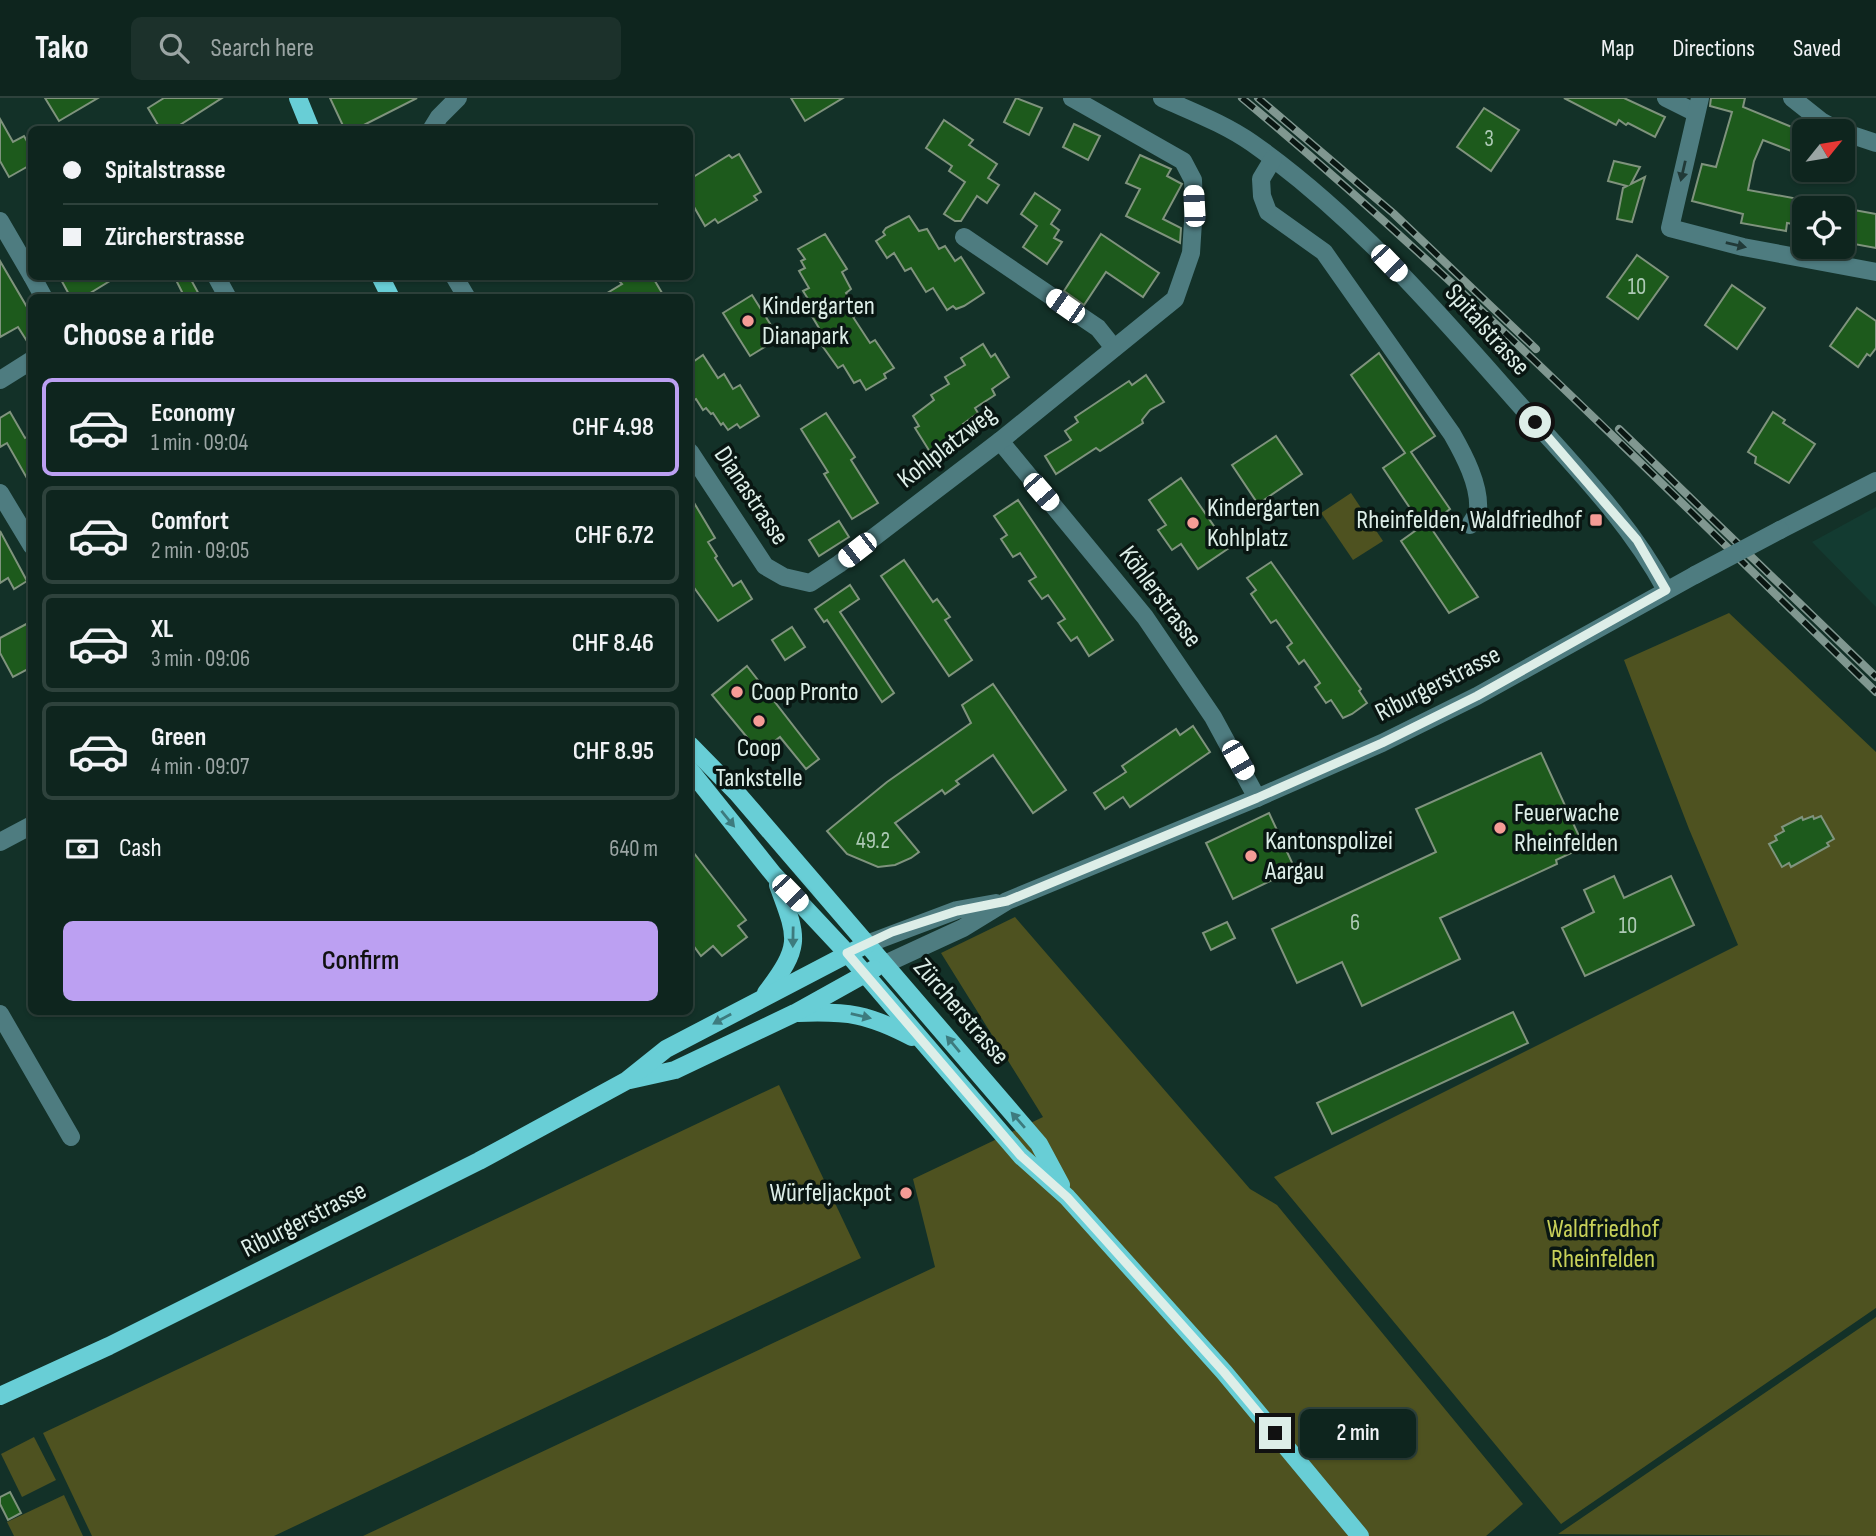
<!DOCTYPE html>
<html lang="en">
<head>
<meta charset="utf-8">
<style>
  body { margin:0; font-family:"Sofia Sans Condensed",sans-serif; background:#1c312b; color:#f1f3f6; height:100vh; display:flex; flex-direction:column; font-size:26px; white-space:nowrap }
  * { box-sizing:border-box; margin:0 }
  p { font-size:23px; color:#9ba5a4 }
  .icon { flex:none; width:38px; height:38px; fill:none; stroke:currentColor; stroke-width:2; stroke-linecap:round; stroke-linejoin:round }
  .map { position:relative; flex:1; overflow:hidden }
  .sheet { position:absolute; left:28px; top:196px; width:665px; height:721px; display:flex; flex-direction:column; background:#0e251e; border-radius:10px; box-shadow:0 2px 5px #0004,0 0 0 2px #2e423c }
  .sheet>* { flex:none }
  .banner { position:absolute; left:28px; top:28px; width:665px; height:154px; border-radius:10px; box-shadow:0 2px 5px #0004,0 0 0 2px #2e423c; display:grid; align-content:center; height:154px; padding:0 35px; background:#0e251e }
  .needle { width:46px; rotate:60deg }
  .buttons { position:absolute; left:1792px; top:21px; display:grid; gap:14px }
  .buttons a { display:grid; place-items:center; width:63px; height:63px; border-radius:10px; background:#0e251e; box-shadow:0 2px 5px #0004,0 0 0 2px #2e423c; font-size:35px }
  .end { position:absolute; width:32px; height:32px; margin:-16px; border:9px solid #ddeee8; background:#111; box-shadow:0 0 0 4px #111 }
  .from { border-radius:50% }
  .bubble { position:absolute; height:49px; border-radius:10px; background:#0e251e; box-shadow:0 2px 5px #0004,0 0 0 2px #2e423c; font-size:23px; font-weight:600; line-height:49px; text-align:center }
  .car { position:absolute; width:21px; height:42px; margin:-21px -10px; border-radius:9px; box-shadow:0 0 5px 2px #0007; background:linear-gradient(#fff 24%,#345 0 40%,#fff 0 76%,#345 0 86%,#fff 0) }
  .banner b { display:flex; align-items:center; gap:24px; height:66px; font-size:26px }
  .banner b+b { border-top:2px solid #2e423c }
  .banner i { width:18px; height:18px; background:#f1f3f6 }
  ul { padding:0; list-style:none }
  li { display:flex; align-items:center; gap:21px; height:98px; margin:0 14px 10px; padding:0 21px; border:4px solid #2e423c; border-radius:10px }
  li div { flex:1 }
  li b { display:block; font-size:26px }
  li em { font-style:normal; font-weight:600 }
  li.on { border-color:#bca0f2 }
  li>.icon { width:63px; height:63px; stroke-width:1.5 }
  h2 { padding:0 35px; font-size:32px; line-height:84px }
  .pay { display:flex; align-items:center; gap:18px; height:77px; padding:0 35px; font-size:26px }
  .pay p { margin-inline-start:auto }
  .cta { display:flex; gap:14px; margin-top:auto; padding:14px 35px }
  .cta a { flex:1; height:80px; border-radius:10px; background:#bca0f2; color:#111; font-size:28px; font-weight:600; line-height:80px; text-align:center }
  header { display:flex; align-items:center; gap:42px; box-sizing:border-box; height:98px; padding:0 35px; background:#0e251e; border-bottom:2px solid #2e423c }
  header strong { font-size:33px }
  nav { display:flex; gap:38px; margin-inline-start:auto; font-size:24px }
  .search { width:490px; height:63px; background:#1c312b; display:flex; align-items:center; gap:18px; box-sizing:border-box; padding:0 24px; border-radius:10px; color:#9ba5a4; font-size:26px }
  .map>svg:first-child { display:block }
  .built { fill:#133b31 }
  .green { fill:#4e5220 }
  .building { fill:#1d5a1c; stroke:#7f937d; stroke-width:2 }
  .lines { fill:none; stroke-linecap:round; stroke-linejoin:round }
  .minor { stroke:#4e7c80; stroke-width:18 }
  .major { stroke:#68ced6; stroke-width:18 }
  .rail-casing { stroke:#809790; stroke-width:8 }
  .rail { stroke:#091612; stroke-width:5; stroke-dasharray:16; stroke-linecap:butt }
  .minor-bridge { stroke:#4e7c80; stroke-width:18 }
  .oneway { fill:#213a38 }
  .oneway2 { fill:#3d7b7e }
  .route { stroke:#ddeee8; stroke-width:9 }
  .poi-dot { fill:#f59c96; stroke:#091612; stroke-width:2.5 }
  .labels { text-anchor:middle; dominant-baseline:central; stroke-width:7; stroke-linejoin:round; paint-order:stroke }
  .number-label { font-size:23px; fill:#adc9b5 }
  .poi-label { font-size:26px; fill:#ddeee8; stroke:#091612; text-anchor:start }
  .street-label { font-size:26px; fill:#ddeee8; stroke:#091612 }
  .park-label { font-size:26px; fill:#c7d059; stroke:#091612 }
</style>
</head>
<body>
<header>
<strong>Tako</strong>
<div class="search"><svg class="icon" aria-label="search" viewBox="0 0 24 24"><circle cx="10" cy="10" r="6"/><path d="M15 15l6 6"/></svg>Search here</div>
<nav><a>Map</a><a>Directions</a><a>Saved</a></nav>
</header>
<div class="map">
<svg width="1876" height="1438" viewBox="0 0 1876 1438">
  <rect width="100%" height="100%" fill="#133128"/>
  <!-- built -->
  <path class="built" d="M1876,409V509L1812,444Z"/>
  <!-- green -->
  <g class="green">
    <path d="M1351,395L1383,443L1353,462L1321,415Z"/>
    <path d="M1729,515L1876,654V1210L1561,1426L1274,1079L1738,847L1689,731L1624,562Z"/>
    <path d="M1015,819L1250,1091L1277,1107L1523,1406L1486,1438H363L935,1169L913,1081L1043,1019L941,855Z"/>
    <path d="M779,987L861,1160L274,1438H92L43,1335Z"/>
    <path d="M1876,1219V1438L1558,1436Z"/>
    <path d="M34,1339L56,1382L22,1399L1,1356Z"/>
    <path d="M64,1397L83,1438H14L7,1424Z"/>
  </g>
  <!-- building -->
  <g class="building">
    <path d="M45,0H98L59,23Z"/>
    <path d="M164,0H222L172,32H161L148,10Z"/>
    <path d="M330,0H417L354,32H345Z"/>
    <path d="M791,0H843L805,23Z"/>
    <path d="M1016,0L1042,10L1029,37L1004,24Z"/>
    <path d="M1564,0H1624L1665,19L1655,39L1628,25L1626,27L1619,22L1616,27Z"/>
    <path d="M1711,0H1745L1743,9L1804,34V58L1763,42L1754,63L1748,92L1804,102V128L1787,125L1786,133L1741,125L1743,116L1692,103L1702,66L1716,69L1732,14L1710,8Z"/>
    <path d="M1484,10L1519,32L1491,73L1457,49Z"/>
    <path d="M0,21L13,44L24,38L32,52V66L9,79L0,63Z"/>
    <path d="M944,22L973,42L969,47L997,66L988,80L999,87L987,105L977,98L961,123H955L944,116L965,84L949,73L952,68L926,50Z"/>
    <path d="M1074,26L1100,38L1088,62L1063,49Z"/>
    <path d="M739,56L761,94L754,98L757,102L718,125L715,121L705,128L690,102V81L729,57L732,60Z"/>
    <path d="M1140,57L1171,71L1167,78L1182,86L1163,121L1181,130L1180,145L1126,118L1140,91L1126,85Z"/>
    <path d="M1614,63L1640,69L1631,86L1645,79L1632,124L1617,121L1623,90L1627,88L1608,83Z"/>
    <path d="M1035,95L1060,112L1051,126L1059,132L1054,140L1062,144L1047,166L1023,149L1037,128L1021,116Z"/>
    <path d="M1843,110L1876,116V150L1843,144Z"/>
    <path d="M909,118L919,133L927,131L939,151L945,148L955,163L961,159L984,195L964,208L956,211L953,208L947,212L933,190L926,194L911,170L905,173L894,155L887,160L876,143L885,137L883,134L886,130Z"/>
    <path d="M825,136L847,171L842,174L851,191L846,195L859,216L853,219L870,245L875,242L894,270L884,276L886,280L866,292L860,282L854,285L843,267L838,270L816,239L822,235L810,215L815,212L803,193L809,190L799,173L805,170L801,163L805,161L798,151Z"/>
    <path d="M1101,136L1159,175L1143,199L1106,174L1084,207L1064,193Z"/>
    <path d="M1637,157L1668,179L1638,221L1607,199Z"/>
    <path d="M0,163L27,209L32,206V251L18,229L0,239Z"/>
    <path d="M59,178H118L82,200H71Z"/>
    <path d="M174,178H189L201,200H185Z"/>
    <path d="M629,178H652L665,200H599L622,186L620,184Z"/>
    <path d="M1732,187L1765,210L1737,251L1705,227Z"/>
    <path d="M752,197L779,240L750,258L723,215Z"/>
    <path d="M1857,210L1876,223V250L1870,258L1867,256L1858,269L1830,248Z"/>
    <path d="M983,246L991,259L995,256L1009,279L992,291L995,297L975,310L978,315L963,326L967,332L930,354L915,330L919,328L913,318L934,302L931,297L949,286L945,279L965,267L961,260Z"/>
    <path d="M1379,255L1435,338L1411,354L1450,411L1429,427L1478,499L1449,515L1401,443L1422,428L1383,370L1405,355L1351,277Z"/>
    <path d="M703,257L718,280L724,276L733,291L740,287L759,318L740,330L737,326L728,332L723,325L721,327L713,315L711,316L706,310L703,312L696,301L690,304V266Z"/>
    <path d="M1146,277L1164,304L1150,312L1142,322L1143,325L1100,353L1096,350L1056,376L1045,358L1071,342L1065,333L1078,324L1075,319L1129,283L1132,287Z"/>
    <path d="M10,314L25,340L32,336V389L7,345L0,349V320Z"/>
    <path d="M1773,314L1785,322L1783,325L1815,346L1789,385L1755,365L1756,359L1748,354Z"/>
    <path d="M826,315L855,359L851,362L878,405L852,421L824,376L828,374L801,331Z"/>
    <path d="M1276,338L1302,376L1258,406L1232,367Z"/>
    <path d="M1181,380L1229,450L1198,471L1181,446L1172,452L1158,432L1166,427L1149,402Z"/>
    <path d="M690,398L715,440L708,444L717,458L715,460L733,488L741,483L752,501L718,523L690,484Z"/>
    <path d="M1018,402L1113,542L1089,558L1077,539L1071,543L1058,525L1065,521L1048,497L1042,501L1029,483L1036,479L1020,455L1013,459L1001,441L1007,437L994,418Z"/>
    <path d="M839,423L849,439L819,458L809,442Z"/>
    <path d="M0,433L27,483L14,491L8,480L0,485Z"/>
    <path d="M904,462L933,504L937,501L950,519L945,522L972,562L949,578L881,478Z"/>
    <path d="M1271,464L1361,591L1359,593L1367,605L1352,616L1343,620L1331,602L1326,605L1315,589L1320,585L1304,562L1299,566L1287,549L1292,545L1276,522L1271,525L1251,496L1256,492L1247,480Z"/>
    <path d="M850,487L859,501L840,514L894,595L882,604L827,522L824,524L815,511Z"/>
    <path d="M32,523V569L13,579L0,555V540Z"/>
    <path d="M792,529L805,549L785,562L772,542Z"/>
    <path d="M747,568L819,661L806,671L780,639L760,655L712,597Z"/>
    <path d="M993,586L1066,692L1033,715L993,657L956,683L959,686L945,696L942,692L895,725L919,754L911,760L895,767L878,769L847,756L827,733L887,684L971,625L962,607Z"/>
    <path d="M1193,628L1210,654L1130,709L1123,699L1105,711L1094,695L1126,674L1122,668L1176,631L1180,637Z"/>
    <path d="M1541,655L1584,749L1556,762L1557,766L1440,820L1460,861L1362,908L1342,864L1297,885L1272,831L1436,754L1416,711Z"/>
    <path d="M1269,715L1295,771L1233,801L1206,745Z"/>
    <path d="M1813,718L1814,721L1821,718L1834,741L1827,745L1829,748L1791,769L1789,765L1782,769L1769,746L1777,742L1775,738L1784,733L1782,729L1802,719L1803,722Z"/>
    <path d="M690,750L746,822L738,828L747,839L722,858L713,848L701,858L690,843Z"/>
    <path d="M1614,778L1624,800L1671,778L1694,827L1585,878L1562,830L1594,814L1584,792Z"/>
    <path d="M1227,824L1235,840L1211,852L1203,835Z"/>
    <path d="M1513,914L1528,945L1332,1036L1317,1005Z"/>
    <path d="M10,1394L21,1415L8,1422L0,1406V1399Z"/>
  </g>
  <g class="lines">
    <!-- minor -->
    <g class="minor">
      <path d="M1162,0C1193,14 1225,26 1252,45C1357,119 1441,218 1525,313C1576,370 1630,425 1666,492"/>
      <path d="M1666,0L1696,15"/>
      <path d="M1700,0L1670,130L1743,149L1876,174"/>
      <path d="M1792,0L1821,23L1839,33"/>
      <path d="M431,32L439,19L458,0"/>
      <path d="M1843,34L1876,45"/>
      <path d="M1273,61L1261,81L1262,98L1268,114L1324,154L1452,336C1464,357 1480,387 1478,412C1477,417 1472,423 1470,427"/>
      <path d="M0,123L32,178"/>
      <path d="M964,139L1098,230L1114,250"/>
      <path d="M32,178L44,200"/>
      <path d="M216,178L228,200"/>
      <path d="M454,178L467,200"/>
      <path d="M0,282L32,262"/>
      <path d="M1000,343L1145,519L1213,619L1257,700"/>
      <path d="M690,354L765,468L784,479L810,485L839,466L1000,343L1175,201L1191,155L1194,108L1193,82L1183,63L1072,0"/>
      <path d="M0,395L32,448"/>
      <path d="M1780,432L1876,383"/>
      <path d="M0,744L32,727"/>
      <path d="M867,846L957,812L996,805"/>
      <path d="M885,866L963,830L1007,803L1257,700L1382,645L1477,598L1695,477"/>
      <path d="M0,916L71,1039"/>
    </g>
    <!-- major -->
    <g class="major">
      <path d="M298,0L311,32"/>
      <path d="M380,178L391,200"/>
      <path d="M690,647L737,695L1039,1046L1061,1087"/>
      <path d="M690,672L774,777L847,855L1021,1058L1067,1099L1224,1274L1360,1438"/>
      <path d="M766,895C802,847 798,841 778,787"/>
      <path d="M798,915C848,913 868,916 912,939"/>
      <path d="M630,982L675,972L795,915L874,871"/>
      <path d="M0,1298L109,1248L479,1063L626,983L666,951L867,846"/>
    </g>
    <defs>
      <g id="rail">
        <path d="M1242,0C1464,185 1668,393 1876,594"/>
        <path d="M1258,0L1393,115L1536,251"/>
        <path d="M1619,331L1876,579"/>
      </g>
    </defs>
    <!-- rail casing -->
    <use href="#rail" class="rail-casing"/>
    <!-- rail -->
    <use href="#rail" class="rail"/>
    <!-- minor-bridge -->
    <path class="minor-bridge" d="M1695,477L1780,432"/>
  </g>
  <!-- one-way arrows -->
  <defs><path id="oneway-solid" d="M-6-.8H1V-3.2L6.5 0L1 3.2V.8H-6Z" transform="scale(1.75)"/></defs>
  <g class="oneway">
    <use href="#oneway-solid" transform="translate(1683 73) rotate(103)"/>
    <use href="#oneway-solid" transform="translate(1736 147) rotate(13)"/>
  </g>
  <g class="oneway2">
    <use href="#oneway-solid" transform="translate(728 721) rotate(51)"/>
    <use href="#oneway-solid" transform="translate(793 839) rotate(91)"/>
    <use href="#oneway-solid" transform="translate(861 918) rotate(13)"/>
    <use href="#oneway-solid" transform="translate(722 921) rotate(151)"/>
    <use href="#oneway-solid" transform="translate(953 946) rotate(-130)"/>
    <use href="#oneway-solid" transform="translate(1018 1022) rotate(-131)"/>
  </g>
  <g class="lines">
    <!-- route -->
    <path class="route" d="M1275,1335L1224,1274L1067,1099L1021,1058L847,855L892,834L957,813L1007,803L1257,700L1382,645L1477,598L1666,492L1637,442L1535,324"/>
  </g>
  <!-- markers -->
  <g class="poi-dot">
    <circle cx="748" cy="223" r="7"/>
    <rect x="1589" y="415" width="14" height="14" rx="3.5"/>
    <circle cx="1193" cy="425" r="7"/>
    <circle cx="737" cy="594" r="7"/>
    <circle cx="759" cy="623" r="7"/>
    <circle cx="1500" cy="730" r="7"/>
    <circle cx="1251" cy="758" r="7"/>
    <circle cx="906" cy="1095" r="7"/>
  </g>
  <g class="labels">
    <!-- number labels -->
    <g class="number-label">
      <text x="1489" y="41">3</text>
      <text x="1637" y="189">10</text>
      <text x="873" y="743">49.2</text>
      <text x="1355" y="825">6</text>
      <text x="1628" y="828">10</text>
    </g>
    <!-- poi labels -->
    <g class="poi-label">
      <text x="762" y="208">Kindergarten<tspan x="762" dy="30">Dianapark</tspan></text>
      <text x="1207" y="410">Kindergarten<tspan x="1207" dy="30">Kohlplatz</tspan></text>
      <text x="1582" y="422" text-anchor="end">Rheinfelden, Waldfriedhof</text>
      <text x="751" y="594">Coop Pronto</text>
      <text x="759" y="650" text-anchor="middle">Coop<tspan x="759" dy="30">Tankstelle</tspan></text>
      <text x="1514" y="715">Feuerwache<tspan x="1514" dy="30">Rheinfelden</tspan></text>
      <text x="1265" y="743">Kantonspolizei<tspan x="1265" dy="30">Aargau</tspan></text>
      <text x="892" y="1095" text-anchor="end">Würfeljackpot</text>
    </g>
    <!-- street labels -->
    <g class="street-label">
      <text transform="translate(1487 232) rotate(48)">Spitalstrasse</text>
      <text transform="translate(947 349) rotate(-38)">Kohlplatzweg</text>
      <text transform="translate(751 398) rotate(56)">Dianastrasse</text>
      <text transform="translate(1160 499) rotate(53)">Köhlerstrasse</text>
      <text transform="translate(1438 586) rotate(-27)">Riburgerstrasse</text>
      <text transform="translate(961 914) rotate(49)">Zürcherstrasse</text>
      <text transform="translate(304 1122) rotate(-27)">Riburgerstrasse</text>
    </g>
    <!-- park labels -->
    <g class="park-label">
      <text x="1603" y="1131">Waldfriedhof<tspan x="1603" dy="30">Rheinfelden</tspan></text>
    </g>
  </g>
</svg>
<div class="buttons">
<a><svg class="needle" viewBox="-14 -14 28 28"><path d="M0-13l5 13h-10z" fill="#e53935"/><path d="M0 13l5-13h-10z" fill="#9ba5a4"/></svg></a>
<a><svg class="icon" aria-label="locate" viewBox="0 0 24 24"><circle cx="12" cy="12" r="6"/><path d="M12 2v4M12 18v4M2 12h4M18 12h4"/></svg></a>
</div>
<i class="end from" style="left:1535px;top:324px"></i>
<i class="end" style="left:1275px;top:1335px"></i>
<div class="bubble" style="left:1300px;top:1311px;width:116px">2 min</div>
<i class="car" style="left:1194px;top:108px;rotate:357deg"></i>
<i class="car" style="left:1389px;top:165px;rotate:136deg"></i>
<i class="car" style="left:1065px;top:208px;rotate:305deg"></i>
<i class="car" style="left:1041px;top:394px;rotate:139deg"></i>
<i class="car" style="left:857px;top:452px;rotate:232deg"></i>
<i class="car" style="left:1238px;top:662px;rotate:150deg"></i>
<i class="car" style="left:790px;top:795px;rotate:136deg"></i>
<div class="banner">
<b><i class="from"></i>Spitalstrasse</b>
<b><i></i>Zürcherstrasse</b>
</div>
<section class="sheet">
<h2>Choose a ride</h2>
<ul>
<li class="on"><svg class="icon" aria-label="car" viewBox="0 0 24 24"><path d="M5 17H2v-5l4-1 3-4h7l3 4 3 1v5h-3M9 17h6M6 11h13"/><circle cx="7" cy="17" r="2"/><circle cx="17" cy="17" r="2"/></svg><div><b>Economy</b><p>1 min · 09:04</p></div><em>CHF 4.98</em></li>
<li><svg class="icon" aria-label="car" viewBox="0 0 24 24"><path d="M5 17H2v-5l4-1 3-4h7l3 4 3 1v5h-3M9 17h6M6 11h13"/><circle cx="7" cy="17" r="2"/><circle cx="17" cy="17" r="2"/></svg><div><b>Comfort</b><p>2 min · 09:05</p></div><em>CHF 6.72</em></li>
<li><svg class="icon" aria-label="car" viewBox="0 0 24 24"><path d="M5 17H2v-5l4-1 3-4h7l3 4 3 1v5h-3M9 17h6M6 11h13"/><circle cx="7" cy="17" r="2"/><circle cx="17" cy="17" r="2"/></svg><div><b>XL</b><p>3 min · 09:06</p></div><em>CHF 8.46</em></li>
<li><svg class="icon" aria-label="car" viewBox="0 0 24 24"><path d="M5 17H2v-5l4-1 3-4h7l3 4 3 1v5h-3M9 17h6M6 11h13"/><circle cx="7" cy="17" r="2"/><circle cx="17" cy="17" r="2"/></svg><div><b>Green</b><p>4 min · 09:07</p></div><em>CHF 8.95</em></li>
</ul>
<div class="pay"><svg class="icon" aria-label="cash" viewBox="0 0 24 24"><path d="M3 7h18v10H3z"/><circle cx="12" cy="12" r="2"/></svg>Cash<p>640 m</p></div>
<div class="cta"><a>Confirm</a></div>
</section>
</div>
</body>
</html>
